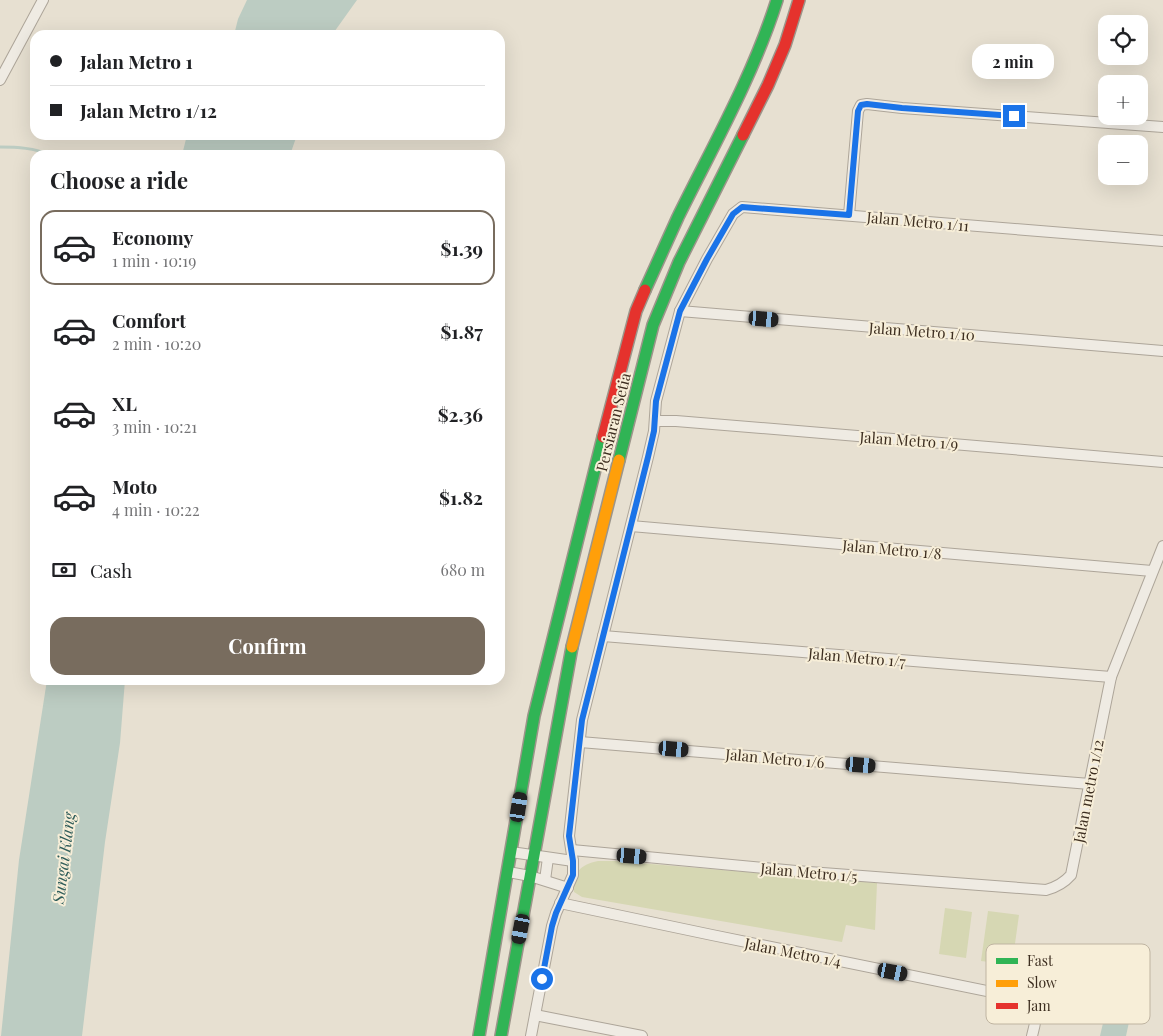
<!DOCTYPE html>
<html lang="en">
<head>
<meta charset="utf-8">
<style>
  body { margin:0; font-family:"Playfair Display",serif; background:#f2f2f2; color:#202124; height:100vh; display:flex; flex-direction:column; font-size:19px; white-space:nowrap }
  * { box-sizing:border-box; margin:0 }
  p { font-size:16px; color:#757577 }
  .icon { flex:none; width:28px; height:28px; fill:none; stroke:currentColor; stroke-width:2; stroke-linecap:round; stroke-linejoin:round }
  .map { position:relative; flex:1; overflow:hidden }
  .details { position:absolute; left:30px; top:150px; width:475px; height:535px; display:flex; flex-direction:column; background:#fff; border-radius:15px; box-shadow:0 5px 20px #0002 }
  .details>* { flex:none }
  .guide { position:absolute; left:30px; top:30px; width:475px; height:110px; border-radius:15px; box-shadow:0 5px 20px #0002; display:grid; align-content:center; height:110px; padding:0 20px; background:#fff }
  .tools { position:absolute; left:1098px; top:15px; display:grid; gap:10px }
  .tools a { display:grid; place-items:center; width:50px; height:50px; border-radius:10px; background:#fff; box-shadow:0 5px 20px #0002; font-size:25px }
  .end { position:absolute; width:22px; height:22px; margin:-11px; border:6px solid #1a73e8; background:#fff; box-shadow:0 0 0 2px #fff }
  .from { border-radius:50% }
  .bubble { position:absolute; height:35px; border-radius:15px; background:#fff; box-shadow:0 5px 20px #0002; font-size:16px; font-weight:700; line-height:35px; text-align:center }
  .car { position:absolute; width:15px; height:30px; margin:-15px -8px; border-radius:6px; box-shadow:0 0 4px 1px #0007; background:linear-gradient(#222 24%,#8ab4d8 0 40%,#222 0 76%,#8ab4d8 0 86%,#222 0) }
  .guide b { display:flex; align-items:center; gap:18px; height:48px; font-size:19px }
  .guide b+b { border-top:1px solid #e0e0e0 }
  .guide i { width:12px; height:12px; background:#202124 }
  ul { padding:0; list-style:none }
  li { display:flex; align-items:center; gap:15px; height:75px; margin:0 10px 8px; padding:0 10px; border:2px solid transparent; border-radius:15px }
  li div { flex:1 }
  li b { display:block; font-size:19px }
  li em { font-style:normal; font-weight:700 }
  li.current { border-color:#786c5e }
  li>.icon { width:45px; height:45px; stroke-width:1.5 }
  h2 { padding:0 20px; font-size:22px; line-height:60px }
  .pay { display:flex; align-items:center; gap:12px; height:55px; padding:0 20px; font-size:19px }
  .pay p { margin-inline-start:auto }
  .action { display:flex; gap:10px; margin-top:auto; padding:10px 20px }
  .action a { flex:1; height:58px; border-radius:15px; background:#786c5e; color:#fff; font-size:20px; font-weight:700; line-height:58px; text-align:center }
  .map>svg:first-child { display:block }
  .green { fill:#d6d7b3 }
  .water { fill:#bcccc2 }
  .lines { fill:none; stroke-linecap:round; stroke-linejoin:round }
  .stream { stroke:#bcccc2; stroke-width:3 }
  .street-casing { stroke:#ada599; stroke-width:12 }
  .fast-casing { stroke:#9c958a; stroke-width:14 }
  .slow-casing { stroke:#9c958a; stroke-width:14 }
  .jam-casing { stroke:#9c958a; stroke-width:14 }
  .street { stroke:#efebe3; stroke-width:10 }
  .fast { stroke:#30b455; stroke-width:11 }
  .slow { stroke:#ff9f0a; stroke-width:11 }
  .jam { stroke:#e5322d; stroke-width:11 }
  .route { stroke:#1a73e8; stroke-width:6 }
  .labels { text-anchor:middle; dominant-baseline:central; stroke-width:4; stroke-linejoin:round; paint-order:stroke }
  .street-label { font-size:15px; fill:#3d2e20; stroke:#f7eed8 }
  .water-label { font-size:16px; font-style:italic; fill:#2f5d5a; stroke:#f7eed8 }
  .key { fill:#f7eed8; stroke:#bfb4a1; stroke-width:1 }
  .key-label { font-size:14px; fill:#3d2e20 }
</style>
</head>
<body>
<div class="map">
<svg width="1163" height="1036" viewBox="0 0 1163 1036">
  <rect width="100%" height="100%" fill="#e7e0d1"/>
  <!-- green -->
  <g class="green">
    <path d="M598,861H615L877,883L875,930L846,925L842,942L582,897L574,892C573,873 579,865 598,861Z"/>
    <path d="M945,908L972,912L966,958L939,954Z"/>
    <path d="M988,911L1019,915L1012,965L981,961Z"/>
  </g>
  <!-- water -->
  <g class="water">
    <path d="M247,0H357L332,35H234L238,19Z"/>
    <path d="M187,135H297L290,155H182Z"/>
    <path d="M47,680H125L120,743L105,842L82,1036H1L19,860Z"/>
    <path d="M1110,993L1134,999L1126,1036H1100Z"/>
  </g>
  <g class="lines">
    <!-- stream -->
    <path class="stream" d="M0,147C18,147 34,148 50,155"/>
    <defs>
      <g id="street">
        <path d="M0,80L43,0"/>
        <path d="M849,215L858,111L861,105L867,104L902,108L1163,127"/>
        <path d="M680,311L1163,351"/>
        <path d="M655,421H676C838,435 1001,447 1163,462"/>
        <path d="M631,526L1152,571"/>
        <path d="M603,636L1111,677"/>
        <path d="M580,742L1090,784"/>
        <path d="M572,850L796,871L1046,890C1057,887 1064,883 1071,875L1111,677L1163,546"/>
        <path d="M511,852L573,861"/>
        <path d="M508,872L530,876L568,888"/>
        <path d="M545,880L548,858"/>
        <path d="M560,903L712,935L1026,999C1040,1012 1036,1019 1032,1036"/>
        <path d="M535,1015L642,1036"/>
        <path d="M531,1036L552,926L556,913L573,875V861L569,836L582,720L648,457L654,431L656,401L680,311L707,259L733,214L742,207L1163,241"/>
      </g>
      <g id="fast">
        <path d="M645,290C656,266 667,241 678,217C713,146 753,76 777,0"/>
        <path d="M619,460L653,325L679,262L743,135"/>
        <path d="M479,1036L534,716L603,437"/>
        <path d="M501,1036L572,647"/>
      </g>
      <path id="slow" d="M572,647L619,460"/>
      <g id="jam">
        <path d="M743,135L768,85L785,45L799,0"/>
        <path d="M603,437L636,311L645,290"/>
      </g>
    </defs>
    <!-- street casing -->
    <use href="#street" class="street-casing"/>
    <!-- fast casing -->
    <use href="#fast" class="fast-casing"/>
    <!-- slow casing -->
    <use href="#slow" class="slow-casing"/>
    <!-- jam casing -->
    <use href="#jam" class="jam-casing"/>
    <!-- street -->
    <use href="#street" class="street"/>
    <!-- fast -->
    <use href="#fast" class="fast"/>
    <!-- slow -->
    <use href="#slow" class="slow"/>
    <!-- jam -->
    <use href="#jam" class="jam"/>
  </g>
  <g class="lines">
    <!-- route -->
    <path class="route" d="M542,979L552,926L556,913L573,875V861L569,836L582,720L648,457L654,431L656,401L680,311L707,259L733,214L742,207L849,215L858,111L861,105L867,104L902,108L1014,116"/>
  </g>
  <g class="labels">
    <!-- street labels -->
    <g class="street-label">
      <text transform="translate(918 221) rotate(5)">Jalan Metro 1/11</text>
      <text transform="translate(922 331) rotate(4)">Jalan Metro 1/10</text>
      <text transform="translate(613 422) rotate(-76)">Persiaran Setia</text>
      <text transform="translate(909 440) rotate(4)">Jalan Metro 1/9</text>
      <text transform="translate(892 549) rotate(5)">Jalan Metro 1/8</text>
      <text transform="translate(857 657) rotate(5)">Jalan Metro 1/7</text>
      <text transform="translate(775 758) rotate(5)">Jalan Metro 1/6</text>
      <text transform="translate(1088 791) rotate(-79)">Jalan metro 1/12</text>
      <text transform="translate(809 872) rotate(5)">Jalan Metro 1/5</text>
      <text transform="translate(793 952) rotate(11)">Jalan Metro 1/4</text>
    </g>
    <!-- water labels -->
    <g class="water-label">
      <text transform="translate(63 858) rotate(-83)">Sungai Klang</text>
    </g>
  </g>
  <!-- legend -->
  <rect x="986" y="944" width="164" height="80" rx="8" class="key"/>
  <rect x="996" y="958" width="22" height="6" fill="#30b455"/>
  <rect x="996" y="980" width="22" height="7" fill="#ff9f0a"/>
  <rect x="996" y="1003" width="22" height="6" fill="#e5322d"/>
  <g class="key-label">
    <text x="1027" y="966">Fast</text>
    <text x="1027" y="988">Slow</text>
    <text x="1027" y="1011">Jam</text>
  </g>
</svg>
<div class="tools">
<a><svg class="icon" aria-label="locate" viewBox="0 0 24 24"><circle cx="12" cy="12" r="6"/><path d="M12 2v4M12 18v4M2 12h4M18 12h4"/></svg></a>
<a>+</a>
<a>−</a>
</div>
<i class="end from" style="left:542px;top:979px"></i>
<i class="end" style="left:1014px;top:116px"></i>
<div class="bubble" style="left:972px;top:44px;width:82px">2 min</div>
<i class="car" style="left:764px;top:319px;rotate:95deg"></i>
<i class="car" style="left:674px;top:749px;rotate:95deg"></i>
<i class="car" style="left:861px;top:765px;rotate:95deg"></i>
<i class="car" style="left:519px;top:807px;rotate:9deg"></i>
<i class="car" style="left:632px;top:856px;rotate:95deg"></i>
<i class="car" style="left:521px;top:929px;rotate:191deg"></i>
<i class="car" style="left:893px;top:972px;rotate:101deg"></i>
<div class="guide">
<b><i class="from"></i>Jalan Metro 1</b>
<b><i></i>Jalan Metro 1/12</b>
</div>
<section class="details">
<h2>Choose a ride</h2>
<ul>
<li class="current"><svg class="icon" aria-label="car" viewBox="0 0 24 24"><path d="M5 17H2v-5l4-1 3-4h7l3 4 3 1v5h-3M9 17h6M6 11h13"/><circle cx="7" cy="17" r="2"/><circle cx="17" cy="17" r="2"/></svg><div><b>Economy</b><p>1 min · 10:19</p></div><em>$1.39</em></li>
<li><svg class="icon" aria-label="car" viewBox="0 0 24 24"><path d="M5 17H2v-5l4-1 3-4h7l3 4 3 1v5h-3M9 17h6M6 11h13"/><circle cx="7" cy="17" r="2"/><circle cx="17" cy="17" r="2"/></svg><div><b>Comfort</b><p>2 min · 10:20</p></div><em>$1.87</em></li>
<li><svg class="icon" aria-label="car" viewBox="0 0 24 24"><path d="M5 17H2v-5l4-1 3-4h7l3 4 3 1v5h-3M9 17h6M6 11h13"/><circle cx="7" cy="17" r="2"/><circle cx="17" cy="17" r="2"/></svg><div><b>XL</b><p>3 min · 10:21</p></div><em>$2.36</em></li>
<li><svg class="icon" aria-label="car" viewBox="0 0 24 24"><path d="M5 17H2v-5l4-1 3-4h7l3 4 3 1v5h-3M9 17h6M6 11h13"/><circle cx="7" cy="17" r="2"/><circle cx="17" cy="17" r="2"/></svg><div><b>Moto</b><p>4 min · 10:22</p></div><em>$1.82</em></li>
</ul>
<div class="pay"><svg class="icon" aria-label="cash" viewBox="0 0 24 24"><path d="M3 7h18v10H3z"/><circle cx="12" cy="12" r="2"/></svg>Cash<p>680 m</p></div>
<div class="action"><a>Confirm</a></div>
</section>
</div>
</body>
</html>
